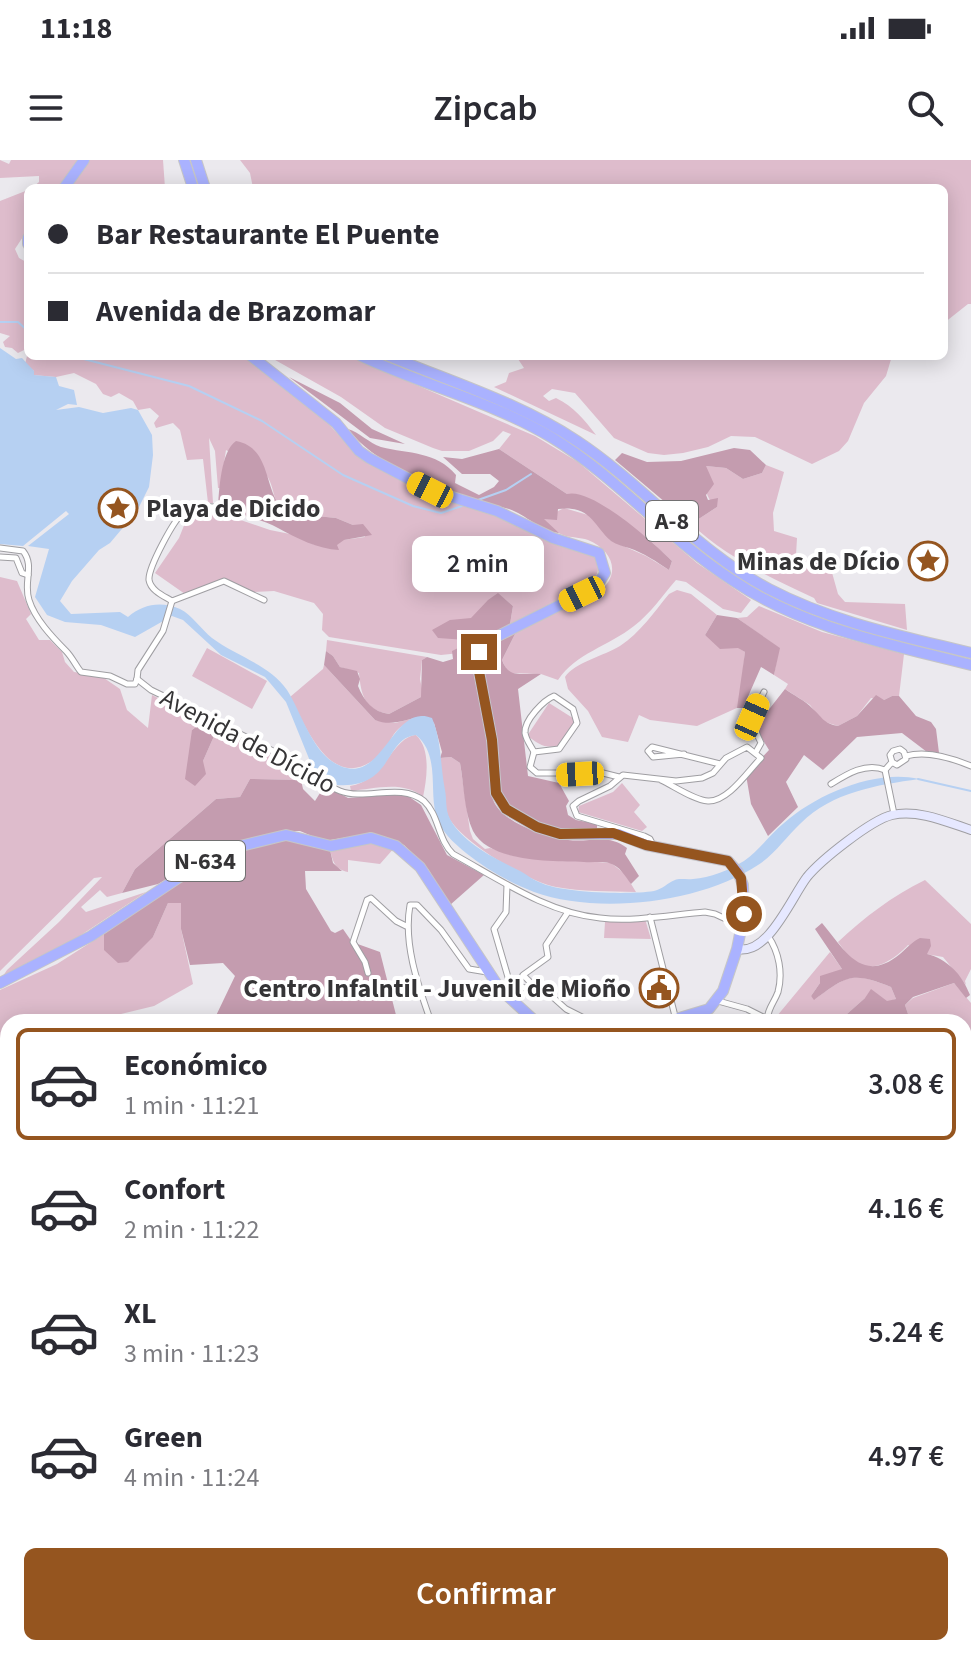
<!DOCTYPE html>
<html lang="es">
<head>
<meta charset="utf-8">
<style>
  body { margin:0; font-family:"Source Sans 3",sans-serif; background:#f7f7f7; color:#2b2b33; height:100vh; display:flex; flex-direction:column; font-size:30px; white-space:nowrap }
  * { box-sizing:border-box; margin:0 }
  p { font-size:26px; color:#7c7c81 }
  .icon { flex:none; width:44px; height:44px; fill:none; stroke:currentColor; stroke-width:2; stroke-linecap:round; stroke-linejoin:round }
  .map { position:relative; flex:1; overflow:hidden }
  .panel { position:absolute; left:0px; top:854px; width:972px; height:642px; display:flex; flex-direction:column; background:#fff; border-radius:24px 24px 0 0; box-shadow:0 4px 20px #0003 }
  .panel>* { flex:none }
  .banner { position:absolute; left:24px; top:24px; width:924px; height:176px; border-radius:12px; box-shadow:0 4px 20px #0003; display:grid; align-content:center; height:176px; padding:0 24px; background:#fff }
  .end { position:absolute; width:36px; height:36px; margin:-18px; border:10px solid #95551f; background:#fff; box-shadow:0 0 0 4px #fff }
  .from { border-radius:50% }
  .bubble { position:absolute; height:56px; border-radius:12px; background:#fff; box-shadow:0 4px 20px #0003; font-size:26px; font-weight:600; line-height:56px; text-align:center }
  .car { position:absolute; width:24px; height:48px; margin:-24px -12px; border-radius:10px; box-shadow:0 0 6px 2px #0007; background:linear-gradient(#f5c518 24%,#345 0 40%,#f5c518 0 76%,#345 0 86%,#f5c518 0) }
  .banner b { display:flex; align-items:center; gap:28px; height:76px; font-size:30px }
  .banner b+b { border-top:2px solid #e1e1e2 }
  .banner i { width:20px; height:20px; background:#2b2b33 }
  ul { padding:14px 0 0; list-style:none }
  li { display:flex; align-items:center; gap:24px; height:112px; margin:0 16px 12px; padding:0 8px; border:4px solid transparent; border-radius:12px }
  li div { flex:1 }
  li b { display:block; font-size:30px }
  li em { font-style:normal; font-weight:600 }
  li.current { border-color:#95551f }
  li>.icon { width:72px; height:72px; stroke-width:1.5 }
  .primary-button { display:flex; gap:16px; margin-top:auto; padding:16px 24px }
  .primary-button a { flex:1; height:92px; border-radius:12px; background:#95551f; color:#fff; font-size:32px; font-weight:600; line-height:92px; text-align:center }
  .status { display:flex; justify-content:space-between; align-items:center; height:56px; padding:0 40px; background:#fff; direction:ltr }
  .status svg { height:22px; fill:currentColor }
  header { display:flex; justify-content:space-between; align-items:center; height:104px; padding:0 24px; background:#fff; font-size:36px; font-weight:600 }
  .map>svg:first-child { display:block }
  .green { fill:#debccc }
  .forest { fill:#c49caf }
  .water { fill:#b6d0f2 }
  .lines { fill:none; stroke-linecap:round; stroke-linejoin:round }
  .stream { stroke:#b6d0f2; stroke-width:2 }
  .street-tunnel { stroke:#c7c5c9; stroke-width:5; stroke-dasharray:5 2.5; stroke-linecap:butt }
  .street-casing { stroke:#9f9ea2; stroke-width:7 }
  .secondary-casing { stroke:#9f9ea2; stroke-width:10 }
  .highway-casing { stroke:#c6c6c7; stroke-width:12 }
  .street { stroke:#fff; stroke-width:5 }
  .secondary { stroke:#e6e8ff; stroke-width:8 }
  .highway { stroke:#aab2ff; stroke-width:10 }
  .route { stroke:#95551f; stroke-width:10 }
  .labels { text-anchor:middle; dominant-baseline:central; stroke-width:8; stroke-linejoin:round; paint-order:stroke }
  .shield { fill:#fff; stroke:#727172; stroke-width:2 }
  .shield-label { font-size:24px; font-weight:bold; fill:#353436 }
  .poi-label { font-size:26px; font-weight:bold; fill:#353436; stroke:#fff; text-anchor:end }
  .street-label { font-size:26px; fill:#353436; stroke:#fff }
</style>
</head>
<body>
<div class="status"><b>11:18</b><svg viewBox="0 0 49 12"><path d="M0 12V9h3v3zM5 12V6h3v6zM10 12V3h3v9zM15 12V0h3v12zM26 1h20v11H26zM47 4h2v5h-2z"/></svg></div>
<header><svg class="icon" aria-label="menu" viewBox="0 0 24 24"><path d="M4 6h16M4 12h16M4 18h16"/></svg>Zipcab<svg class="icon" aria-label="search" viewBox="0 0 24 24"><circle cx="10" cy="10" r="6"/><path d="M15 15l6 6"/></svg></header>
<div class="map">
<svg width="971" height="1495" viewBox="0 0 971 1495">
  <rect width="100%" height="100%" fill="#ebe9ee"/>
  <!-- green -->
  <g class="green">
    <path d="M0,0L9,4L11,0H79L59,28H32L39,22V16L0,18Z"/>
    <path d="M89,0H163L165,28H69Z"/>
    <path d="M240,0H971V144H968L944,163V28H253L250,13Z"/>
    <path d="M28,30V69L15,89L19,98L28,103V188L18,193L12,188L5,187L3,182L10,176L0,173V41Z"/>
    <path d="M28,192V196H243L326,261L353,291L519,366L544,380L584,391L596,398C600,412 598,415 589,424L510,464L513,446L498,434C500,453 479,485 460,492C454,494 447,494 441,495L329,477L322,470L323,454L314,443L274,431L254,432L224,419L185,434L155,413L179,378L187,358L194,352H217L270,370L295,375L315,385H336L343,380L365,377L363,365H353L336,358L287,353C271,342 276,330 267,316L226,290L220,328H218L215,291L209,278L213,343H208L203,299L187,300L180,270L173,263L156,268L154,263L159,256L150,248L138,250L133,241L119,233L111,237L103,234L96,224L74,213L56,217L33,215L34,211L25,204Z"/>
    <path d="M268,196H349L535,276L578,302L697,403L751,440L741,453L723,449L686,422L676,420C663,435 650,454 634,466C609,486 576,493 558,520L541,514L508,513L502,500L516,472L597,433C622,416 614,391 588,380C580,377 571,378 563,375C555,372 549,364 543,359L564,348L588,355L602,367L610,380L646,396L669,410L672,401L646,377L567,334L499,289L511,274L503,271L493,281L469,291H442L433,288L385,268L341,237Z"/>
    <path d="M516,196H892L886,216L864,243L848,281L839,291L812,304L755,277L731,276L708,287L683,293L664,295L648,293L614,278L575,233L552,229L543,236L549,241L556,238C574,247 584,259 596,275L494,227L506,222L509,213L524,208Z"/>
    <path d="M766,305L784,312L773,353L774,371L797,378L796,395L831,409L838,434L845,442L905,444L907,470L817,443L814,438C769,417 728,398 691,364L717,347C702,336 706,323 706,306L726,308L743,319L762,313Z"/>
    <path d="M0,417L17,421L31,454L26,459L39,480H50L62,492L65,502L74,512L101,516L120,529L127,550L148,568L152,535L204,561L192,570L203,601L218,567L294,607L301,614V620L250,619L240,637L216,639L135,709L122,733L107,737L100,730L81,747L86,752L146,732L66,785L3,816L7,810L59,762L102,717L94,718L0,811Z"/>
    <path d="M677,430L691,434L717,455L705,475L728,488H739L745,492L739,547L697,566L650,560L639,555L628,582L602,577L588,551L568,529L565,517C575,502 604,496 620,486C640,473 654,452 669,434Z"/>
    <path d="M759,446L822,472L904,494L899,536H892L884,540L871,538L857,556L838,566L822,561L810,545L785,529L788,524L774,515L779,488L737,458L747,457Z"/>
    <path d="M327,480L427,497L422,500L420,519L423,534L421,537L389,554C364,550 361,534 359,513L340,507L333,496L326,491Z"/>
    <path d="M207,488L267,521L252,549L192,516Z"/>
    <path d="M324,505L375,560L395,563L419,557C410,562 400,565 394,574C389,581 387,589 380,595C333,636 308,571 290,537L323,509Z"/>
    <path d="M549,543L576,560L558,586C544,589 538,583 527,576Z"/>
    <path d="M416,575C431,589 427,618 423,637C404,620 373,629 351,631L350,626C385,621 392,577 416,575Z"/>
    <path d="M451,597L460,603L470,671L473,679L485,689L490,688L514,696L611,703L625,714L636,732C609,731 582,732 556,727C530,723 462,682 449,658C443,645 440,614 440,598Z"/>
    <path d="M622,623L640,645L634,652L647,667L642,671L578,652L579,646L613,632Z"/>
    <path d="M372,681L395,687L380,704L348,700V712C335,709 333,702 330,690Z"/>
    <path d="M925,720L971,764V809L965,821L966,825L943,797L926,794L908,785C896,798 874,814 855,803C849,799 843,788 838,782C865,757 892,736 925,720Z"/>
    <path d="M168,743H182L181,769L193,824L154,846L88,862H8V883L0,887V830L57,804L104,774V790L153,777Z"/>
    <path d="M645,759L651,779L604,778L605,762Z"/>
    <path d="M830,792L842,809L820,823L811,836L815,839C848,815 852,811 891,827L896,839L887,842L865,838L838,862H772Z"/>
    <path d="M954,823L971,843V910L964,918V862H914L909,857L905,845L913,838Z"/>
    <path d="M971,1038V1286L964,1284V1047Z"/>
    <path d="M0,1088L8,1095V1373L0,1360Z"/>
    <path d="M971,1364V1472L964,1463V1366Z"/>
    <path d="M8,1425V1488H192L185,1495H2L0,1438Z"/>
    <path d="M480,1488H668L664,1495H479Z"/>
    <path d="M733,1488H834L833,1495H770L757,1488L752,1495H692Z"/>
  </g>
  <!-- forest -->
  <g class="forest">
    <path d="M289,217L340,243L372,269L405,284L370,278Z"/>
    <path d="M348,269C359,272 369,283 381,287C409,294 436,291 456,315L455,323L479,335L494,327L499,321L490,314H462L443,297L462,299L499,289L567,334C592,327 654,383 672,401L669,410C657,402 644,393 629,388C623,386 617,385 611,381C593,365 591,345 558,349L557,360L544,359L559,373C539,371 527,355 509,349C495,345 480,343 466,339C428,325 373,302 348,269Z"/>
    <path d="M236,281C274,288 262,335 287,353L336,358L353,365L363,364L372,375L344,380L337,385L339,390C318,389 296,378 278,368C263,359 239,355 222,351L218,348C219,330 221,291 236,281Z"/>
    <path d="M734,288L750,290L766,305L762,313L743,319L726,308L706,306L714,324L706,335L708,340L718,338L717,347L691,364L615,300L622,293L647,302L681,301Z"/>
    <path d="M498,433L513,446L510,464L496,473L487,472L480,480L470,482L467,490H472C471,518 483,547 487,575C491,595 488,616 492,636C497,662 545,676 568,680C590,683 608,673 627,688L625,694L639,716L631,724C625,716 620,706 609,703C602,701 592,703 584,702C553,701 490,703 473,671C464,652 464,624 460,603L451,597L440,598L442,592L434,563L424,556C406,559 392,567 375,560L324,505L326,491L333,496L340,507L357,511L360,519L358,526C364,541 373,552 389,554L421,537L422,500L427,497L443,502L453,499L452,491L462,486L466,480L438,478L432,470L450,460L471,458L488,440Z"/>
    <path d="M717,455L737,458L780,488L774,515L761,507L743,548H737L745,492L738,488L720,489L705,475Z"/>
    <path d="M516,472L502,500C509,520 522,512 541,514L518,529L528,616L559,623L569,641L566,646L568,655L576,660L597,664V670C584,670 570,671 557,669C538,666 512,651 501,635L481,500L497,483Z"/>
    <path d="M785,529C793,535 806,541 812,548C822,557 824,564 838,566L857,556L876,535L884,540L892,536H899L916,556L931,562L936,569L939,593L927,592L902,573L857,577L823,610L804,595L786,622L798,647L768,676L751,644L746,615L769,590L755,567Z"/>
    <path d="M204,561L218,567L203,601L206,614L195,626L185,619L192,570Z"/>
    <path d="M250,619L301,620L303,629L315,641L325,625L348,638L394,634L408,636L421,645L447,695L484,715L450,745L428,709L404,685L367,674L324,681L300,671H283L232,683L158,724L122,733L135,709L216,639L240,637Z"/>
    <path d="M282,677L330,690L333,703L342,711H305L306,729L331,771L335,773L343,769L352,782L380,792L396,855L423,859L424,862H213L235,816L223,803L190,805L181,769V743H168L153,777L128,802L118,803L104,790V774L194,710L226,693Z"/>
    <path d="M822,763C845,790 862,825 900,794C907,788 912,782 920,778L930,779L931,786L927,794C947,799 962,814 970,835L966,838L954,823L913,837L905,845L909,857L914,862H838L865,838L871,829L887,841L896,839L891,827C851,811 847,816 814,840L811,836L820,823V816L842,809L815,769Z"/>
    <path d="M8,889V1095L0,1088V892Z"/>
    <path d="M192,1488H480L479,1495H185Z"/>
  </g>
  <!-- water -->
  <path class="water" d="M0,188L16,199L22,198L34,211V215L56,217L59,226L74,230L77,245L68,244L56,250L79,247L103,253L131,248L138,250L152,275L153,295L149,327L137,351L110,383L99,390L72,421L60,441L71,454L120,452L128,457C143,444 161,441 180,449C192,455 201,469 212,478C236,496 270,505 287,530C301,552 311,588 333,602C383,634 390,541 432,558C442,582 440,605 445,630C447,640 445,649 450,659C463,683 494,698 518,710C525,713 531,719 539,722C560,733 629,735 654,731C663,729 667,723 675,720C679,718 687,720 693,719C710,718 729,710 744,701C760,690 769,675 784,663C817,634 875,609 919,619C877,625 832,632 801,663C786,677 775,694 758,705C701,743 598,755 534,732C510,723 486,709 466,693C453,682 441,672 436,655C429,629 440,595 416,575C384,578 394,629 337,625L312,606L286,542L265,517L221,495L183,460L172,456L135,477L101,465L65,462L47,455L35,437L49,389L28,386L69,354L66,351L23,386L0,384Z"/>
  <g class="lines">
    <!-- stream -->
    <g class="stream">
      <path d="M0,162H18L28,171"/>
      <path d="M72,196L189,226L262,261L343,315L413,346L441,353L465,345"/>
      <path d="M478,340L506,330L531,314"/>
      <path d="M918,619L971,631"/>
    </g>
    <!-- street-tunnel -->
    <path class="street-tunnel" d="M421,1495L424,1488"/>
    <defs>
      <g id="street">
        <path d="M0,388L23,391C35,406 23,422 29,440C35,459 52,477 66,491C72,497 76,506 81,512L110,516L127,524H135L137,519"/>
        <path d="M0,397L16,398L22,413L28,415"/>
        <path d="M172,441C164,436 151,431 149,420C148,408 174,359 184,352C192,346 204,346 214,347"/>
        <path d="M172,441L224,421L264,440"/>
        <path d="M137,519L151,530C199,553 247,577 294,602C310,610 323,625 340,631C366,641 400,622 424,641C439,655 438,680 453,694C499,719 547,753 600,758C633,762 671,755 705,752L715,754L741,766"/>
        <path d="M137,519L138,510L163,471L172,441"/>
        <path d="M554,536L573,549L577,563L559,589L534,592C531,586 526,580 525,573C524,560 544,540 554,536Z"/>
        <path d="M534,592L530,607L537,613H603L619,617"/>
        <path d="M756,592L761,583C749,559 753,555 764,532"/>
        <path d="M684,594L653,597L648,591L652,587L720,604"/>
        <path d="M906,596C927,590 952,598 971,606"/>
        <path d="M885,610L894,654"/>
        <path d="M831,624C847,614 866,602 885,610L892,602L890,595L893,591L900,589L904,592L906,599L897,605L892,602"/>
        <path d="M653,685L650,679L644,676L577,656L573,646L579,641L610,626L623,615L676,621L702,618L713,613L726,598L747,587L761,598C748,611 728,642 708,641C694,640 674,626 661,620"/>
        <path d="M507,725L506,752L494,769L510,824L540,832"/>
        <path d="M568,752L546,785L548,797L523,815L540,832L546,831L566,849L592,862"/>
        <path d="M650,757L676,860"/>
        <path d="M368,813L365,802L353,782L367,740L371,738L396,761L406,766"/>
        <path d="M718,841L747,849L767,859"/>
        <path d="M431,862C418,825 403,784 410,745H417L441,770L469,809L487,812"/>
        <path d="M767,862C767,849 774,843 778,832C783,813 779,792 768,776"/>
        <path d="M964,958L971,954"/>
        <path d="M964,1019L971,1018"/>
        <path d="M964,1470L971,1479"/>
        <path d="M899,1495L905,1488"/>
      </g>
      <path id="secondary" d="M737,789C768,796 791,738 807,717C821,700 871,660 892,655C918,649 947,662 971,670"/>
      <g id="highway">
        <path d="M184,0L193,28"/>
        <path d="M196,0L205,28"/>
        <path d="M64,28L84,0"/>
        <path d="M28,78V84"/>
        <path d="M251,196L336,263L359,291L369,298L430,330L497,351L553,378L599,393L605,413L596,427L498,476L479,492L477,501L492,580L496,633L506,649L537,667L560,674H618L646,685L728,701L738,712L743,725L744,754L737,789L723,831L709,849L666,862"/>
        <path d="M361,196C423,225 492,242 551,277C617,317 667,378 732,420C803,468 889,484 971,505"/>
        <path d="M389,196C452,222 520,243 577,281C645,326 696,391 769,429C832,462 902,476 971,493"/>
        <path d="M0,823L91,776L178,718L228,689L286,675L331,686L371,678L396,686L420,707L500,829L536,862"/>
      </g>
    </defs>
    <!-- street casing -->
    <use href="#street" class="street-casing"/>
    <!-- secondary casing -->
    <use href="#secondary" class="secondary-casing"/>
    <!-- highway casing -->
    <use href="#highway" class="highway-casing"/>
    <!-- street -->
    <use href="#street" class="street"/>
    <!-- secondary -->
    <use href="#secondary" class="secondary"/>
    <!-- highway -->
    <use href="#highway" class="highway"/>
  </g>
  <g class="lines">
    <!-- route -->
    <path class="route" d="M479,492L477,501L492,580L496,633L506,649L537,667L560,674L613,673L646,685L728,701L741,718L744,754"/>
  </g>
  <!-- icons -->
  <defs>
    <symbol id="sight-ring" viewBox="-11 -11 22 22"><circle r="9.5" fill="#fff" stroke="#95551f" stroke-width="1.5"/><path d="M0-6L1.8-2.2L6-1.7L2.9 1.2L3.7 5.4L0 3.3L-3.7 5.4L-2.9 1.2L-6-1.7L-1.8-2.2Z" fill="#95551f"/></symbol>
    <symbol id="civic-ring" viewBox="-11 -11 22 22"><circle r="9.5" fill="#fff" stroke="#95551f" stroke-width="1.5"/><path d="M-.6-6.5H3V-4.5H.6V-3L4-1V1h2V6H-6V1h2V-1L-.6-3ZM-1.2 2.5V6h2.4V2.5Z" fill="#95551f"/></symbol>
  </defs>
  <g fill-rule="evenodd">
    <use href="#sight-ring" x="96" y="326" width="44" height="44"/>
    <use href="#sight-ring" x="906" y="379" width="44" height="44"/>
    <use href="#civic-ring" x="637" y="806" width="44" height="44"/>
  </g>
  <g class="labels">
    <!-- shield labels -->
    <g class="shield">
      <rect x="646" y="341" width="52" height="40" rx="6"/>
      <rect x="165" y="681" width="80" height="40" rx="6"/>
    </g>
    <g class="shield-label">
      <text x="672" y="361">A-8</text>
      <text x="205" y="701">N-634</text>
    </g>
    <!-- poi labels -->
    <g class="poi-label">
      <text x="146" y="348" text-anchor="start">Playa de Dicido</text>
      <text x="900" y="401">Minas de Dício</text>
      <text x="631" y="828">Centro Infalntil - Juvenil de Mioño</text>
    </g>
    <!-- street labels -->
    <g class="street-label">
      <text transform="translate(248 581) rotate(28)">Avenida de Dícido</text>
    </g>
  </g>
</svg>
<i class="end from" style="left:744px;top:754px"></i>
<i class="end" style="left:479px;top:492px"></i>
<div class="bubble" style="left:412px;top:376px;width:132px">2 min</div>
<i class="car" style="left:430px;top:330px;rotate:297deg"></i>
<i class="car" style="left:582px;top:434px;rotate:244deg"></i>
<i class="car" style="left:752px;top:557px;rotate:24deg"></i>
<i class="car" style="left:580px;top:614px;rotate:267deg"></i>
<div class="banner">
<b><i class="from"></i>Bar Restaurante El Puente</b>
<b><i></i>Avenida de Brazomar</b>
</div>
<section class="panel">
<ul>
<li class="current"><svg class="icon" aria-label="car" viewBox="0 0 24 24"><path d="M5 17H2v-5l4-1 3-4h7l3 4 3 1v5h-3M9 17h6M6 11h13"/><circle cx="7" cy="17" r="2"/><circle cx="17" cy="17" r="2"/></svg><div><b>Económico</b><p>1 min · 11:21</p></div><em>3.08 €</em></li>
<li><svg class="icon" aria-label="car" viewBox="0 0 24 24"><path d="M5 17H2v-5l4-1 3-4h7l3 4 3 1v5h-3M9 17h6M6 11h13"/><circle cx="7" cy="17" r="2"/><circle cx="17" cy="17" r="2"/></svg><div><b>Confort</b><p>2 min · 11:22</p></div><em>4.16 €</em></li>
<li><svg class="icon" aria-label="car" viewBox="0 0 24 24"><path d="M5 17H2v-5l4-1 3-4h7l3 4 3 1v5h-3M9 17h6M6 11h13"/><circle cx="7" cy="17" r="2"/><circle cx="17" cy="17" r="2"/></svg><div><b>XL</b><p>3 min · 11:23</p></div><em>5.24 €</em></li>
<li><svg class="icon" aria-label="car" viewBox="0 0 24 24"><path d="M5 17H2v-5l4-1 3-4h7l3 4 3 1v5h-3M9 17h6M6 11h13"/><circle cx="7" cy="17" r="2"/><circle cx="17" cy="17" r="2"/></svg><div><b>Green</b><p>4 min · 11:24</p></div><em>4.97 €</em></li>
</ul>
<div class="primary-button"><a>Confirmar</a></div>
</section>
</div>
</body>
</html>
